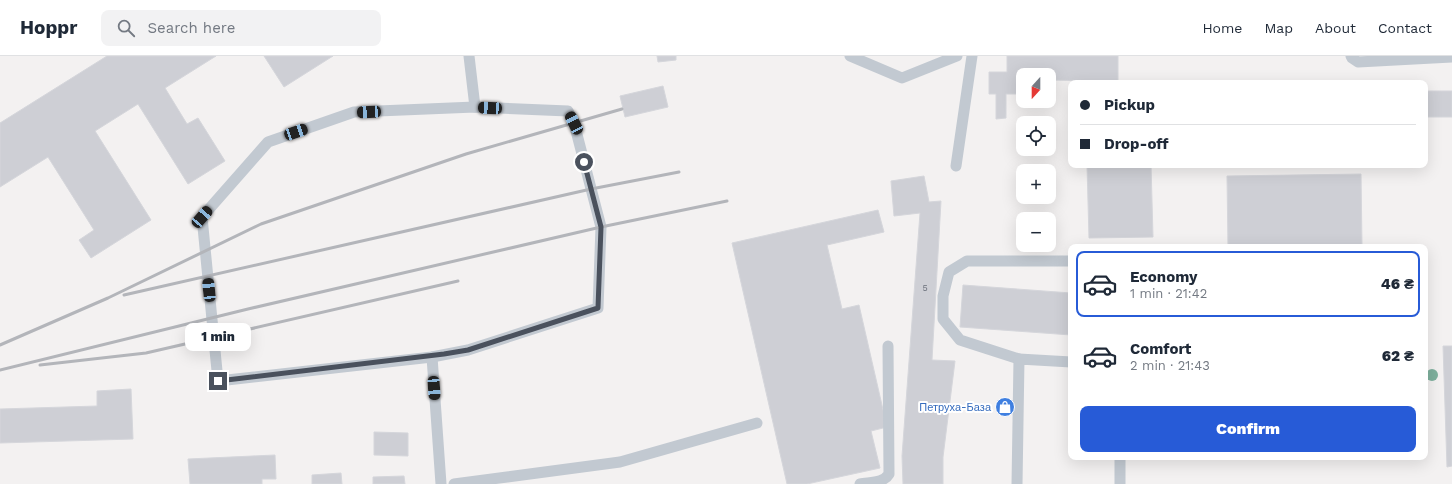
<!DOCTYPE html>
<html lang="en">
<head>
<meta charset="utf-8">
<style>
  body { margin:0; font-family:"Work Sans",sans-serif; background:#f2f2f3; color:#1f2937; height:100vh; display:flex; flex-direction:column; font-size:15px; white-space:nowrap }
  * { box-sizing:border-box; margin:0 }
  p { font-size:13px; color:#747a83 }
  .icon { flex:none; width:22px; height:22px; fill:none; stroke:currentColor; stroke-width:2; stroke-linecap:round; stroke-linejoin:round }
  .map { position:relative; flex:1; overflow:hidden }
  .drawer { position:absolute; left:1068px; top:188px; width:360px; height:216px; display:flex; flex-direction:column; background:#fff; border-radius:8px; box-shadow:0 4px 16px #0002 }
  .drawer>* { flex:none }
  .hud { position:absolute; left:1068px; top:24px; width:360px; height:88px; border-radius:8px; box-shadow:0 4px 16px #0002; display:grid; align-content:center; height:88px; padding:0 12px; background:#fff }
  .needle { width:26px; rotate:201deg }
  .controls { position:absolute; left:1016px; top:12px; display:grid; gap:8px }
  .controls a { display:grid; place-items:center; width:40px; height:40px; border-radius:8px; background:#fff; box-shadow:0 4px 16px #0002; font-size:20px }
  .end { position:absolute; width:18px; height:18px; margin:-9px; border:5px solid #4a515d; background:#fff; box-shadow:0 0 0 2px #fff }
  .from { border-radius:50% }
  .bubble { position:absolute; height:28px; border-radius:8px; background:#fff; box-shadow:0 4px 16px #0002; font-size:13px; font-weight:800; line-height:28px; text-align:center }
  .car { position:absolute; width:12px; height:24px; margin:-12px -6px; border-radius:5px; box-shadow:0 0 3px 1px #0007; background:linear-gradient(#222 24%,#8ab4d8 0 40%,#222 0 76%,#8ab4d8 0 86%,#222 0) }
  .hud b { display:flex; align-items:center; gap:14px; height:38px; font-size:15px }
  .hud b+b { border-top:1px solid #e0e1e3 }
  .hud i { width:10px; height:10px; background:#1f2937 }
  ul { padding:7px 0 0; list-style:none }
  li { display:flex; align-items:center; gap:12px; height:66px; margin:0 8px 6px; padding:0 4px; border:2px solid transparent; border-radius:8px }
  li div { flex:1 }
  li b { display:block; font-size:15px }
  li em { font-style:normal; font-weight:800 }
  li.on { border-color:#275bd7 }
  li>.icon { width:36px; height:36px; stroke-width:1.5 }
  .primary-button { display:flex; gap:8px; margin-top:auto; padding:8px 12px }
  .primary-button a { flex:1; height:46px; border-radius:8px; background:#275bd7; color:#fff; font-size:16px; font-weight:800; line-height:46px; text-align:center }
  header { display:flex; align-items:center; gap:24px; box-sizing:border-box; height:56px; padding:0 20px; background:#fff; border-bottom:1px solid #e0e1e3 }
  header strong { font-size:19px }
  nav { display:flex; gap:22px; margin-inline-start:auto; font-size:14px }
  .search { width:280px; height:36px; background:#f2f2f3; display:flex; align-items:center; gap:10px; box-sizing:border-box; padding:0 14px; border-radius:8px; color:#747a83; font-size:15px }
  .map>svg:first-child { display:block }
  .building { fill:#cecfd5; stroke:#d5d6db }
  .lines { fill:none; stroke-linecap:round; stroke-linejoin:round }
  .service { stroke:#c2c9d1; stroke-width:11 }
  .rail { stroke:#b3b5ba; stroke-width:3 }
  .tree { fill:#7eb09d }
  .route { stroke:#4a515d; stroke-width:5 }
  .labels { text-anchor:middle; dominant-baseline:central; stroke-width:4; stroke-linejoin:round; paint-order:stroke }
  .number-label { font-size:9px; fill:#6b707b }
  .shop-label { font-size:11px; fill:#366cbe; stroke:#fff; text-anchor:end }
</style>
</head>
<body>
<header>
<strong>Hoppr</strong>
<div class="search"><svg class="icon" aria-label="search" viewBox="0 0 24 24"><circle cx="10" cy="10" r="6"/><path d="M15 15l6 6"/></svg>Search here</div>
<nav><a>Home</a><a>Map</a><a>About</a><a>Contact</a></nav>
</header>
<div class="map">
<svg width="1452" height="428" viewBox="0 0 1452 428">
  <rect width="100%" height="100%" fill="#f3f1f1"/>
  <!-- building -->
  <g class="building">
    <path d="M107,0H216L165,32L187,68L198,62L225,105L188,128L138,48L95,75L151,164L91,202L79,184L94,174L48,101L0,131V67Z"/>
    <path d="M264,0H333L284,31Z"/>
    <path d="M657,0H676V4L658,6Z"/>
    <path d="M1007,0H1118V25L1049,24V19H1023V38H1006V62L996,63V38H989V16H1007Z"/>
    <path d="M663,30L668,51L625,61L620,40Z"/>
    <rect x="1425" y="35" width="27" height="26"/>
    <path d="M1087,109H1151L1153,181L1089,182Z"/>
    <path d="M1361,118L1362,191H1228L1227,120Z"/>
    <path d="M924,120L929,146L941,145L932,304L955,305L943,401V428H903L902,400L920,157L894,160L891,125Z"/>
    <path d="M878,154L884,176L827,189L842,253L859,249L887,371L871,375L880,412L807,428H787L732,187Z"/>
    <path d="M963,229L1071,237V279L960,271Z"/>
    <path d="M1443,290H1452V410L1447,411Z"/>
    <path d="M131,333L133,383L0,387V353L97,350V335Z"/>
    <path d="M374,376L408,377V400L374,399Z"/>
    <path d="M275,399L276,423H262V428H190L188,403Z"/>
    <path d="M341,417L342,428H312V419Z"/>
    <path d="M404,420L405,428H373V421Z"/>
  </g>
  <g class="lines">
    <!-- service -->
    <g class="service">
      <path d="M469,0L475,51"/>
      <path d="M850,0L902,22L957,0"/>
      <path d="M1351,0L1352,2L1358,6L1452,1"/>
      <path d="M475,51L568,55L574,67L601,171L598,252L468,294L432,301L218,325L202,161L268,86L354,56Z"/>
      <path d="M956,110L972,0"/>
      <path d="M432,301L441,428"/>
      <path d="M1019,303L960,284L943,263V240L949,216L967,205H1071"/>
      <path d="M454,428L620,406L757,367"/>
      <path d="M860,428C870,426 884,427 889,418L888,290"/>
      <path d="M1017,428L1019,303L1071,306"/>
      <path d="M1120,428V401"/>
    </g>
    <!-- rail -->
    <g class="rail">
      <path d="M124,239L591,133L679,116"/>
      <path d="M0,289L108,242L261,168L466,98L622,53"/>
      <path d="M40,309L146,297L458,225"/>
      <path d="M0,314L248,253L601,171L727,145"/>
    </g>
  </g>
  <!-- trees -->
  <circle class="tree" cx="1432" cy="319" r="6"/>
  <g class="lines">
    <!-- route -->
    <path class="route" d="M218,325L444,298L468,294L598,252L601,171L584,106"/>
  </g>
  <!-- icons -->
  <defs>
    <symbol id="shop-disc" viewBox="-11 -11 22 22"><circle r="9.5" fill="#3f7fe0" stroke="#fff"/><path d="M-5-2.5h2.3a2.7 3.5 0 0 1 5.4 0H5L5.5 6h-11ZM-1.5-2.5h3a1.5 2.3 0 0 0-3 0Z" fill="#fff"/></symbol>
  </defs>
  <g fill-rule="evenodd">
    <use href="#shop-disc" x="994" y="340" width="22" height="22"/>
  </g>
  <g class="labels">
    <!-- number labels -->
    <g class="number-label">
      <text x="925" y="232">5</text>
    </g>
    <!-- shop labels -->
    <g class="shop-label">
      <text x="991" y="351">Петруха-База</text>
    </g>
  </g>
</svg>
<div class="controls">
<a><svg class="needle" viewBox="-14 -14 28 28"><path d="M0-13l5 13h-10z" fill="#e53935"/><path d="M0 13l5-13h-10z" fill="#747a83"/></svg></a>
<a><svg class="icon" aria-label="locate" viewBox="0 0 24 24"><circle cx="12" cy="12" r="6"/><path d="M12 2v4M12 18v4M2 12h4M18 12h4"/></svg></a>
<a>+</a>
<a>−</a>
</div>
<i class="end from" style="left:584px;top:106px"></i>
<i class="end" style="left:218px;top:325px"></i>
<div class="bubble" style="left:185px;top:267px;width:66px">1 min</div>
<i class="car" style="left:490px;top:52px;rotate:273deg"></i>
<i class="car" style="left:369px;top:56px;rotate:267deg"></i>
<i class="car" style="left:574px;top:67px;rotate:333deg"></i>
<i class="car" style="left:296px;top:76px;rotate:71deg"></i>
<i class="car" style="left:202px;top:161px;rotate:41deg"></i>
<i class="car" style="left:209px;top:234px;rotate:354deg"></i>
<i class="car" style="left:434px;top:332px;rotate:176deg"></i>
<div class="hud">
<b><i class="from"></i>Pickup</b>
<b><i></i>Drop-off</b>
</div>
<section class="drawer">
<ul>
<li class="on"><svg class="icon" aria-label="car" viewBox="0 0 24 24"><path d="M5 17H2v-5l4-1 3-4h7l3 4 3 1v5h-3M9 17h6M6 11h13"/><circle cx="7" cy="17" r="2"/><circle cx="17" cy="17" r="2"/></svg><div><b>Economy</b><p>1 min · 21:42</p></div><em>46 ₴</em></li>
<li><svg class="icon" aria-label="car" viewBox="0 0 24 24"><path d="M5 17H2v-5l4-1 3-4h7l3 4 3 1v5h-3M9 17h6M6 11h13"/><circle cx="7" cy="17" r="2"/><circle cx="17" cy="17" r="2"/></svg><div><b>Comfort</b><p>2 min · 21:43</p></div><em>62 ₴</em></li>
</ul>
<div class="primary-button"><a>Confirm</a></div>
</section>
</div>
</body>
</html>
